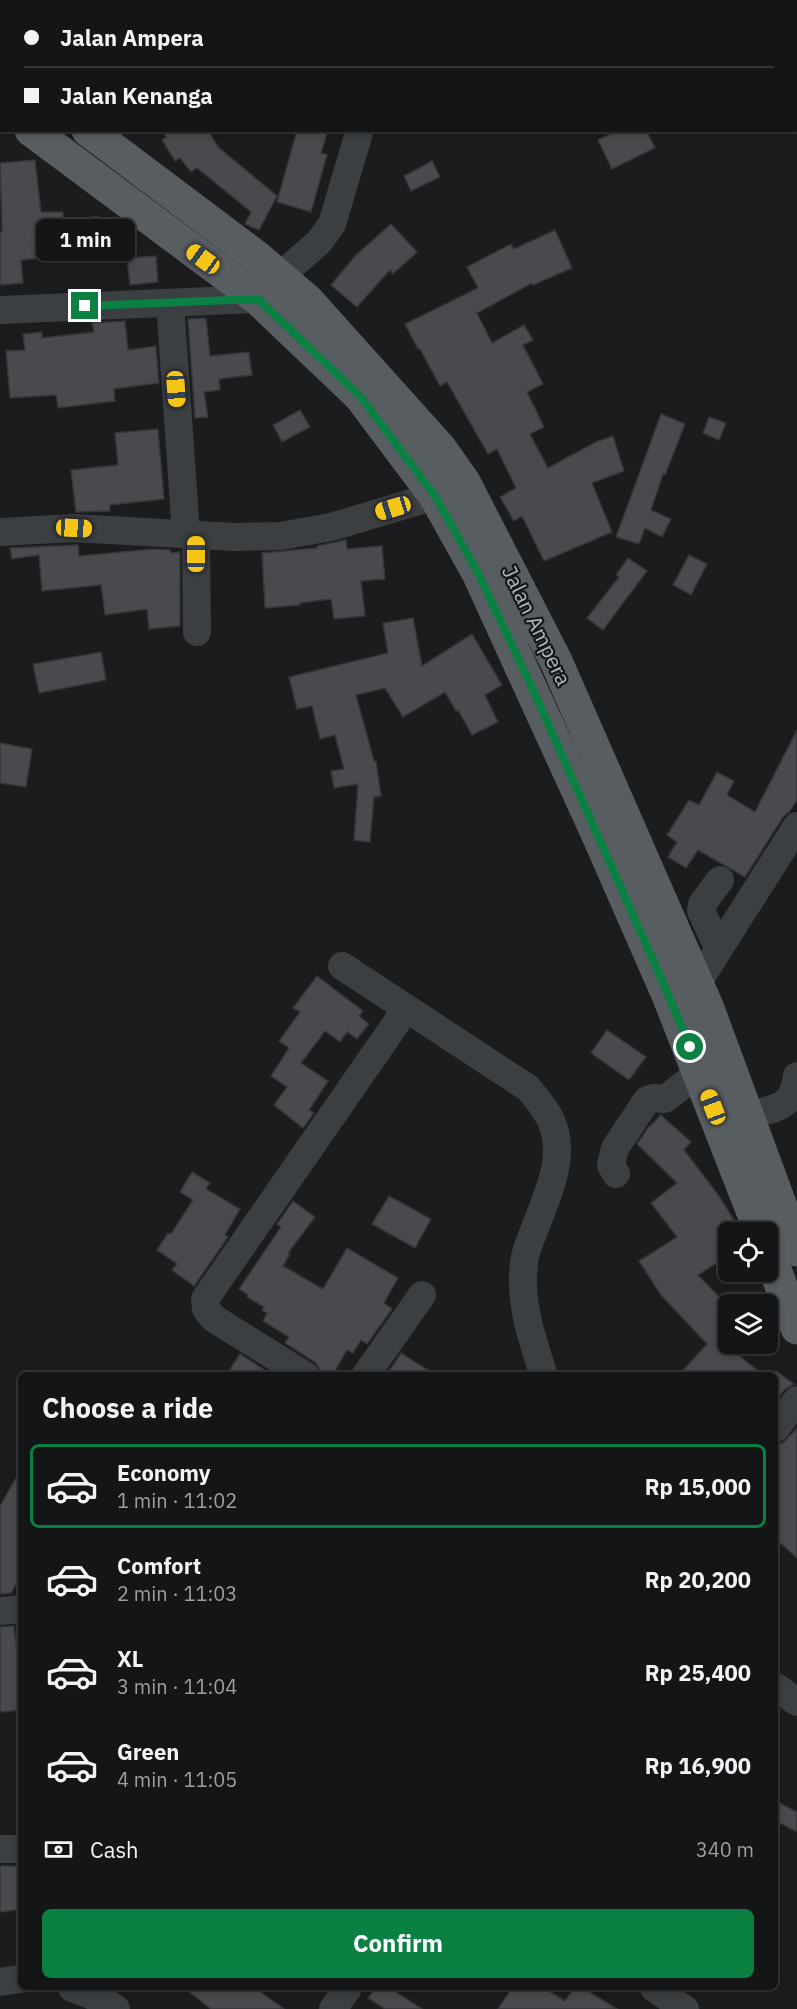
<!DOCTYPE html>
<html lang="en">
<head>
<meta charset="utf-8">
<style>
  body { margin:0; font-family:"IBM Plex Sans",sans-serif; background:#1d1e1f; color:#f1f3f6; height:100vh; display:flex; flex-direction:column; font-size:22px; white-space:nowrap }
  * { box-sizing:border-box; margin:0 }
  p { font-size:20px; color:#9d9fa1 }
  .icon { flex:none; width:33px; height:33px; fill:none; stroke:currentColor; stroke-width:2; stroke-linecap:round; stroke-linejoin:round }
  .map { position:relative; flex:1; overflow:hidden }
  .drawer { position:absolute; left:18px; top:1372px; width:760px; height:618px; display:flex; flex-direction:column; background:#141516; border-radius:9px; box-shadow:0 3px 9px #0003,0 0 0 2px #333435 }
  .drawer>* { flex:none }
  .banner { position:absolute; left:0px; top:0px; width:798px; height:132px; box-shadow:0 3px 9px #0003,0 0 0 2px #333435; display:grid; align-content:center; height:132px; padding:0 24px; background:#141516 }
  .tools { position:absolute; left:718px; top:1222px; display:grid; gap:12px }
  .tools a { display:grid; place-items:center; width:60px; height:60px; border-radius:9px; background:#141516; box-shadow:0 3px 9px #0003,0 0 0 2px #333435; font-size:30px }
  .end { position:absolute; width:27px; height:27px; margin:-14px; border:8px solid #0b8043; background:#fff; box-shadow:0 0 0 3px #fff }
  .from { border-radius:50% }
  .bubble { position:absolute; height:42px; border-radius:9px; background:#141516; box-shadow:0 3px 9px #0003,0 0 0 2px #333435; font-size:20px; font-weight:800; line-height:42px; text-align:center }
  .car { position:absolute; width:18px; height:36px; margin:-18px -9px; border-radius:8px; box-shadow:0 0 4px 2px #0007; background:linear-gradient(#f5c518 24%,#345 0 40%,#f5c518 0 76%,#345 0 86%,#f5c518 0) }
  .banner b { display:flex; align-items:center; gap:21px; height:57px; font-size:22px }
  .banner b+b { border-top:2px solid #333435 }
  .banner i { width:15px; height:15px; background:#f1f3f6 }
  ul { padding:0; list-style:none }
  li { display:flex; align-items:center; gap:18px; height:84px; margin:0 12px 9px; padding:0 12px; border:3px solid transparent; border-radius:9px }
  li div { flex:1 }
  li b { display:block; font-size:22px }
  li em { font-style:normal; font-weight:800 }
  li.on { border-color:#0b8043 }
  li>.icon { width:54px; height:54px; stroke-width:1.5 }
  h2 { padding:0 24px; font-size:27px; line-height:72px }
  .pay { display:flex; align-items:center; gap:15px; height:66px; padding:0 24px; font-size:22px }
  .pay p { margin-inline-start:auto }
  .button { display:flex; gap:12px; margin-top:auto; padding:12px 24px }
  .button a { flex:1; height:69px; border-radius:9px; background:#0b8043; color:#fff; font-size:24px; font-weight:800; line-height:69px; text-align:center }
  .map>svg:first-child { display:block }
  .building { fill:#484a4d; stroke:#353639; stroke-width:1.5 }
  .lines { fill:none; stroke-linecap:round; stroke-linejoin:round }
  .minor { stroke:#3c3f42; stroke-width:28 }
  .major { stroke:#585d61; stroke-width:33 }
  .route { stroke:#0b8043; stroke-width:8 }
  .labels { text-anchor:middle; dominant-baseline:central; stroke-width:4.5; stroke-linejoin:round; paint-order:stroke }
  .street-label { font-size:21px; fill:#aeb6bc; stroke:#161718 }
</style>
</head>
<body>
<div class="map">
<svg width="797" height="2009" viewBox="0 0 797 2009">
  <rect width="100%" height="100%" fill="#1b1c1d"/>
  <!-- building -->
  <g class="building">
    <path d="M162,130H208L218,147L277,196L259,230L245,224L251,212L197,168L191,172L180,158L175,161L162,140L166,137Z"/>
    <path d="M297,130H328L321,153L327,155L311,212L277,202Z"/>
    <path d="M618,130H646L655,148L612,169L598,140Z"/>
    <path d="M35,160L41,212H63V221L99,216V222L119,219L124,255L79,260L78,252L39,255V258L21,260L23,283L0,285V232H2L0,163Z"/>
    <path d="M432,161L440,177L411,191L404,176Z"/>
    <path d="M391,224L417,252L393,274L390,270L357,307L331,285L355,256Z"/>
    <path d="M555,230L572,268L533,285L532,283L477,313L492,343L524,325L533,340L523,345L543,384L527,392L544,427L530,434L548,468L596,442L613,436L624,471L592,483L612,532L544,561L522,516L514,521L500,497L516,488L497,449L488,454L447,382L440,386L420,349H418L405,324L478,288L467,267L511,244L514,249Z"/>
    <path d="M156,256L158,282L130,285L127,258Z"/>
    <path d="M206,318L210,356L249,352L252,375L219,379L220,390L204,392L208,417L195,418L188,319Z"/>
    <path d="M125,321L128,350L156,346L159,383L114,389L115,401L58,408L56,395L10,398L6,351L25,350L23,334L42,332V338L94,332L92,323Z"/>
    <path d="M300,410L310,427L282,442L273,425Z"/>
    <path d="M661,414L685,424L665,475L663,474L651,510L671,519L662,537L645,528L639,544L616,537Z"/>
    <path d="M709,417L726,423L719,440L703,433Z"/>
    <path d="M158,429L164,499L110,505V511L76,512L71,470L118,465L115,433Z"/>
    <path d="M346,540L347,549L382,546L385,579L361,581L365,616L334,619L331,599L300,603V605L265,608L262,553L317,548V546Z"/>
    <path d="M78,545L79,556L153,549L170,550L171,553L180,552V626L149,629L147,609L105,615L101,585L42,591L39,555L12,559L10,548Z"/>
    <path d="M689,555L707,564L691,595L673,585Z"/>
    <path d="M628,558L647,571L603,630L587,618L619,577L616,575Z"/>
    <path d="M413,618L422,666L472,634L502,685L485,695L498,722L472,735L458,710L456,711L445,692L403,717L385,688L356,695L374,761H376L381,796L374,797L370,842L354,840L358,784L334,788L331,771L344,769L335,735L320,739L312,706L297,709L289,677L388,653L383,623Z"/>
    <path d="M101,652L106,680L39,693L33,664Z"/>
    <path d="M797,730V800L790,811L783,817L745,877L698,850L686,868L668,857L677,842L667,835L689,800L699,805L717,772L734,781L727,795L755,812Z"/>
    <path d="M0,743L32,749L26,787L0,783Z"/>
    <path d="M317,976L363,1011L359,1016L369,1024L357,1039L347,1032L340,1042L325,1031L301,1063L328,1081L309,1110L314,1113L303,1128L274,1105L287,1087L271,1076L289,1048L279,1041L300,1012L293,1008Z"/>
    <path d="M607,1030L646,1057L629,1080L591,1053Z"/>
    <path d="M661,1115L691,1142L684,1150L719,1196L739,1228L741,1233H729V1255L698,1275L729,1307V1347L764,1376H678L707,1344L661,1295L639,1261L677,1237L651,1203L677,1183L637,1144L648,1128Z"/>
    <path d="M192,1172L210,1183L206,1189L240,1209L225,1235L228,1237L194,1286L172,1270L177,1264L157,1250L168,1233L171,1234L193,1200L180,1192Z"/>
    <path d="M389,1196L431,1219L415,1248L372,1224Z"/>
    <path d="M293,1201L315,1217L288,1253L290,1254L283,1266L323,1289L347,1248L398,1278L384,1303L392,1309L367,1344L361,1340L353,1353L347,1350L332,1376L322,1372L315,1362L285,1343L289,1337L263,1321L267,1313L262,1310L264,1307L247,1297L248,1295L239,1289L281,1227L277,1224Z"/>
    <path d="M401,1353L437,1376H386Z"/>
    <path d="M240,1354L274,1376H241L230,1369Z"/>
    <path d="M776,1371L794,1384L784,1390L776,1401Z"/>
    <path d="M797,1428V1558L776,1539V1444L783,1443Z"/>
    <path d="M21,1469V1575L11,1593L0,1594V1506Z"/>
    <path d="M14,1626L21,1684V1710L0,1712V1627Z"/>
    <path d="M776,1801L797,1812V1832L776,1821Z"/>
    <path d="M0,1866H17V1910L0,1912Z"/>
    <path d="M184,1988H255L284,2009H211Z"/>
    <path d="M376,1988H390L422,2009H385L368,1998Z"/>
    <path d="M512,1988H544L565,2001L574,1988H583L617,2009H498Z"/>
  </g>
  <g class="lines">
    <!-- minor -->
    <g class="minor">
      <path d="M279,277L319,242L332,224L359,133"/>
      <path d="M170,303L185,519"/>
      <path d="M0,310L258,299"/>
      <path d="M0,532L74,528L234,537L281,536L331,527L435,496"/>
      <path d="M196,535L197,632"/>
      <path d="M719,949L701,911L702,904L720,880"/>
      <path d="M342,966L528,1088C534,1095 540,1102 545,1110C571,1147 549,1191 535,1228C531,1239 525,1251 524,1263C519,1302 532,1339 544,1376"/>
      <path d="M696,985L797,826"/>
      <path d="M749,1116C777,1106 792,1110 797,1076"/>
      <path d="M616,1174L611,1165L615,1148L647,1100L653,1098L665,1099L700,1072"/>
      <path d="M306,1376L213,1318L206,1309L205,1299L406,1009"/>
      <path d="M365,1376L422,1295"/>
      <path d="M776,1428L797,1400"/>
      <path d="M0,1611L21,1609"/>
      <path d="M776,1687L797,1702"/>
      <path d="M0,1849H21"/>
      <path d="M0,1982L21,1979"/>
      <path d="M72,1988L103,2000L116,2009"/>
      <path d="M654,1988L685,2009"/>
      <path d="M333,2009L348,1988"/>
    </g>
    <!-- major -->
    <g class="major">
      <path d="M0,59L2,61"/>
      <path d="M0,107L2,108"/>
      <path d="M31,130L258,299L360,396L435,496L478,573L596,831L668,995L761,1233"/>
      <path d="M88,130L258,258L308,301L440,448L464,482L556,661L707,1006L797,1250"/>
      <path d="M768,1251L797,1328"/>
    </g>
  </g>
  <g class="lines">
    <!-- route -->
    <path class="route" d="M85,306L258,299L360,396L435,496L478,573L529,681L662,980L690,1047"/>
  </g>
  <g class="labels">
    <!-- street labels -->
    <g class="street-label">
      <text transform="translate(537 625) rotate(64)">Jalan Ampera</text>
    </g>
  </g>
</svg>
<div class="tools">
<a><svg class="icon" aria-label="locate" viewBox="0 0 24 24"><circle cx="12" cy="12" r="6"/><path d="M12 2v4M12 18v4M2 12h4M18 12h4"/></svg></a>
<a><svg class="icon" aria-label="layers" viewBox="0 0 24 24"><path d="M12 4l9 5-9 5-9-5zM3 14l9 5 9-5"/></svg></a>
</div>
<i class="end from" style="left:690px;top:1047px"></i>
<i class="end" style="left:85px;top:306px"></i>
<div class="bubble" style="left:36px;top:219px;width:99px">1 min</div>
<i class="car" style="left:203px;top:259px;rotate:306deg"></i>
<i class="car" style="left:176px;top:389px;rotate:176deg"></i>
<i class="car" style="left:393px;top:508px;rotate:253deg"></i>
<i class="car" style="left:74px;top:528px;rotate:93deg"></i>
<i class="car" style="left:196px;top:554px;rotate:0deg"></i>
<i class="car" style="left:713px;top:1107px;rotate:339deg"></i>
<div class="banner">
<b><i class="from"></i>Jalan Ampera</b>
<b><i></i>Jalan Kenanga</b>
</div>
<section class="drawer">
<h2>Choose a ride</h2>
<ul>
<li class="on"><svg class="icon" aria-label="car" viewBox="0 0 24 24"><path d="M5 17H2v-5l4-1 3-4h7l3 4 3 1v5h-3M9 17h6M6 11h13"/><circle cx="7" cy="17" r="2"/><circle cx="17" cy="17" r="2"/></svg><div><b>Economy</b><p>1 min · 11:02</p></div><em>Rp 15,000</em></li>
<li><svg class="icon" aria-label="car" viewBox="0 0 24 24"><path d="M5 17H2v-5l4-1 3-4h7l3 4 3 1v5h-3M9 17h6M6 11h13"/><circle cx="7" cy="17" r="2"/><circle cx="17" cy="17" r="2"/></svg><div><b>Comfort</b><p>2 min · 11:03</p></div><em>Rp 20,200</em></li>
<li><svg class="icon" aria-label="car" viewBox="0 0 24 24"><path d="M5 17H2v-5l4-1 3-4h7l3 4 3 1v5h-3M9 17h6M6 11h13"/><circle cx="7" cy="17" r="2"/><circle cx="17" cy="17" r="2"/></svg><div><b>XL</b><p>3 min · 11:04</p></div><em>Rp 25,400</em></li>
<li><svg class="icon" aria-label="car" viewBox="0 0 24 24"><path d="M5 17H2v-5l4-1 3-4h7l3 4 3 1v5h-3M9 17h6M6 11h13"/><circle cx="7" cy="17" r="2"/><circle cx="17" cy="17" r="2"/></svg><div><b>Green</b><p>4 min · 11:05</p></div><em>Rp 16,900</em></li>
</ul>
<div class="pay"><svg class="icon" aria-label="cash" viewBox="0 0 24 24"><path d="M3 7h18v10H3z"/><circle cx="12" cy="12" r="2"/></svg>Cash<p>340 m</p></div>
<div class="button"><a>Confirm</a></div>
</section>
</div>
</body>
</html>
